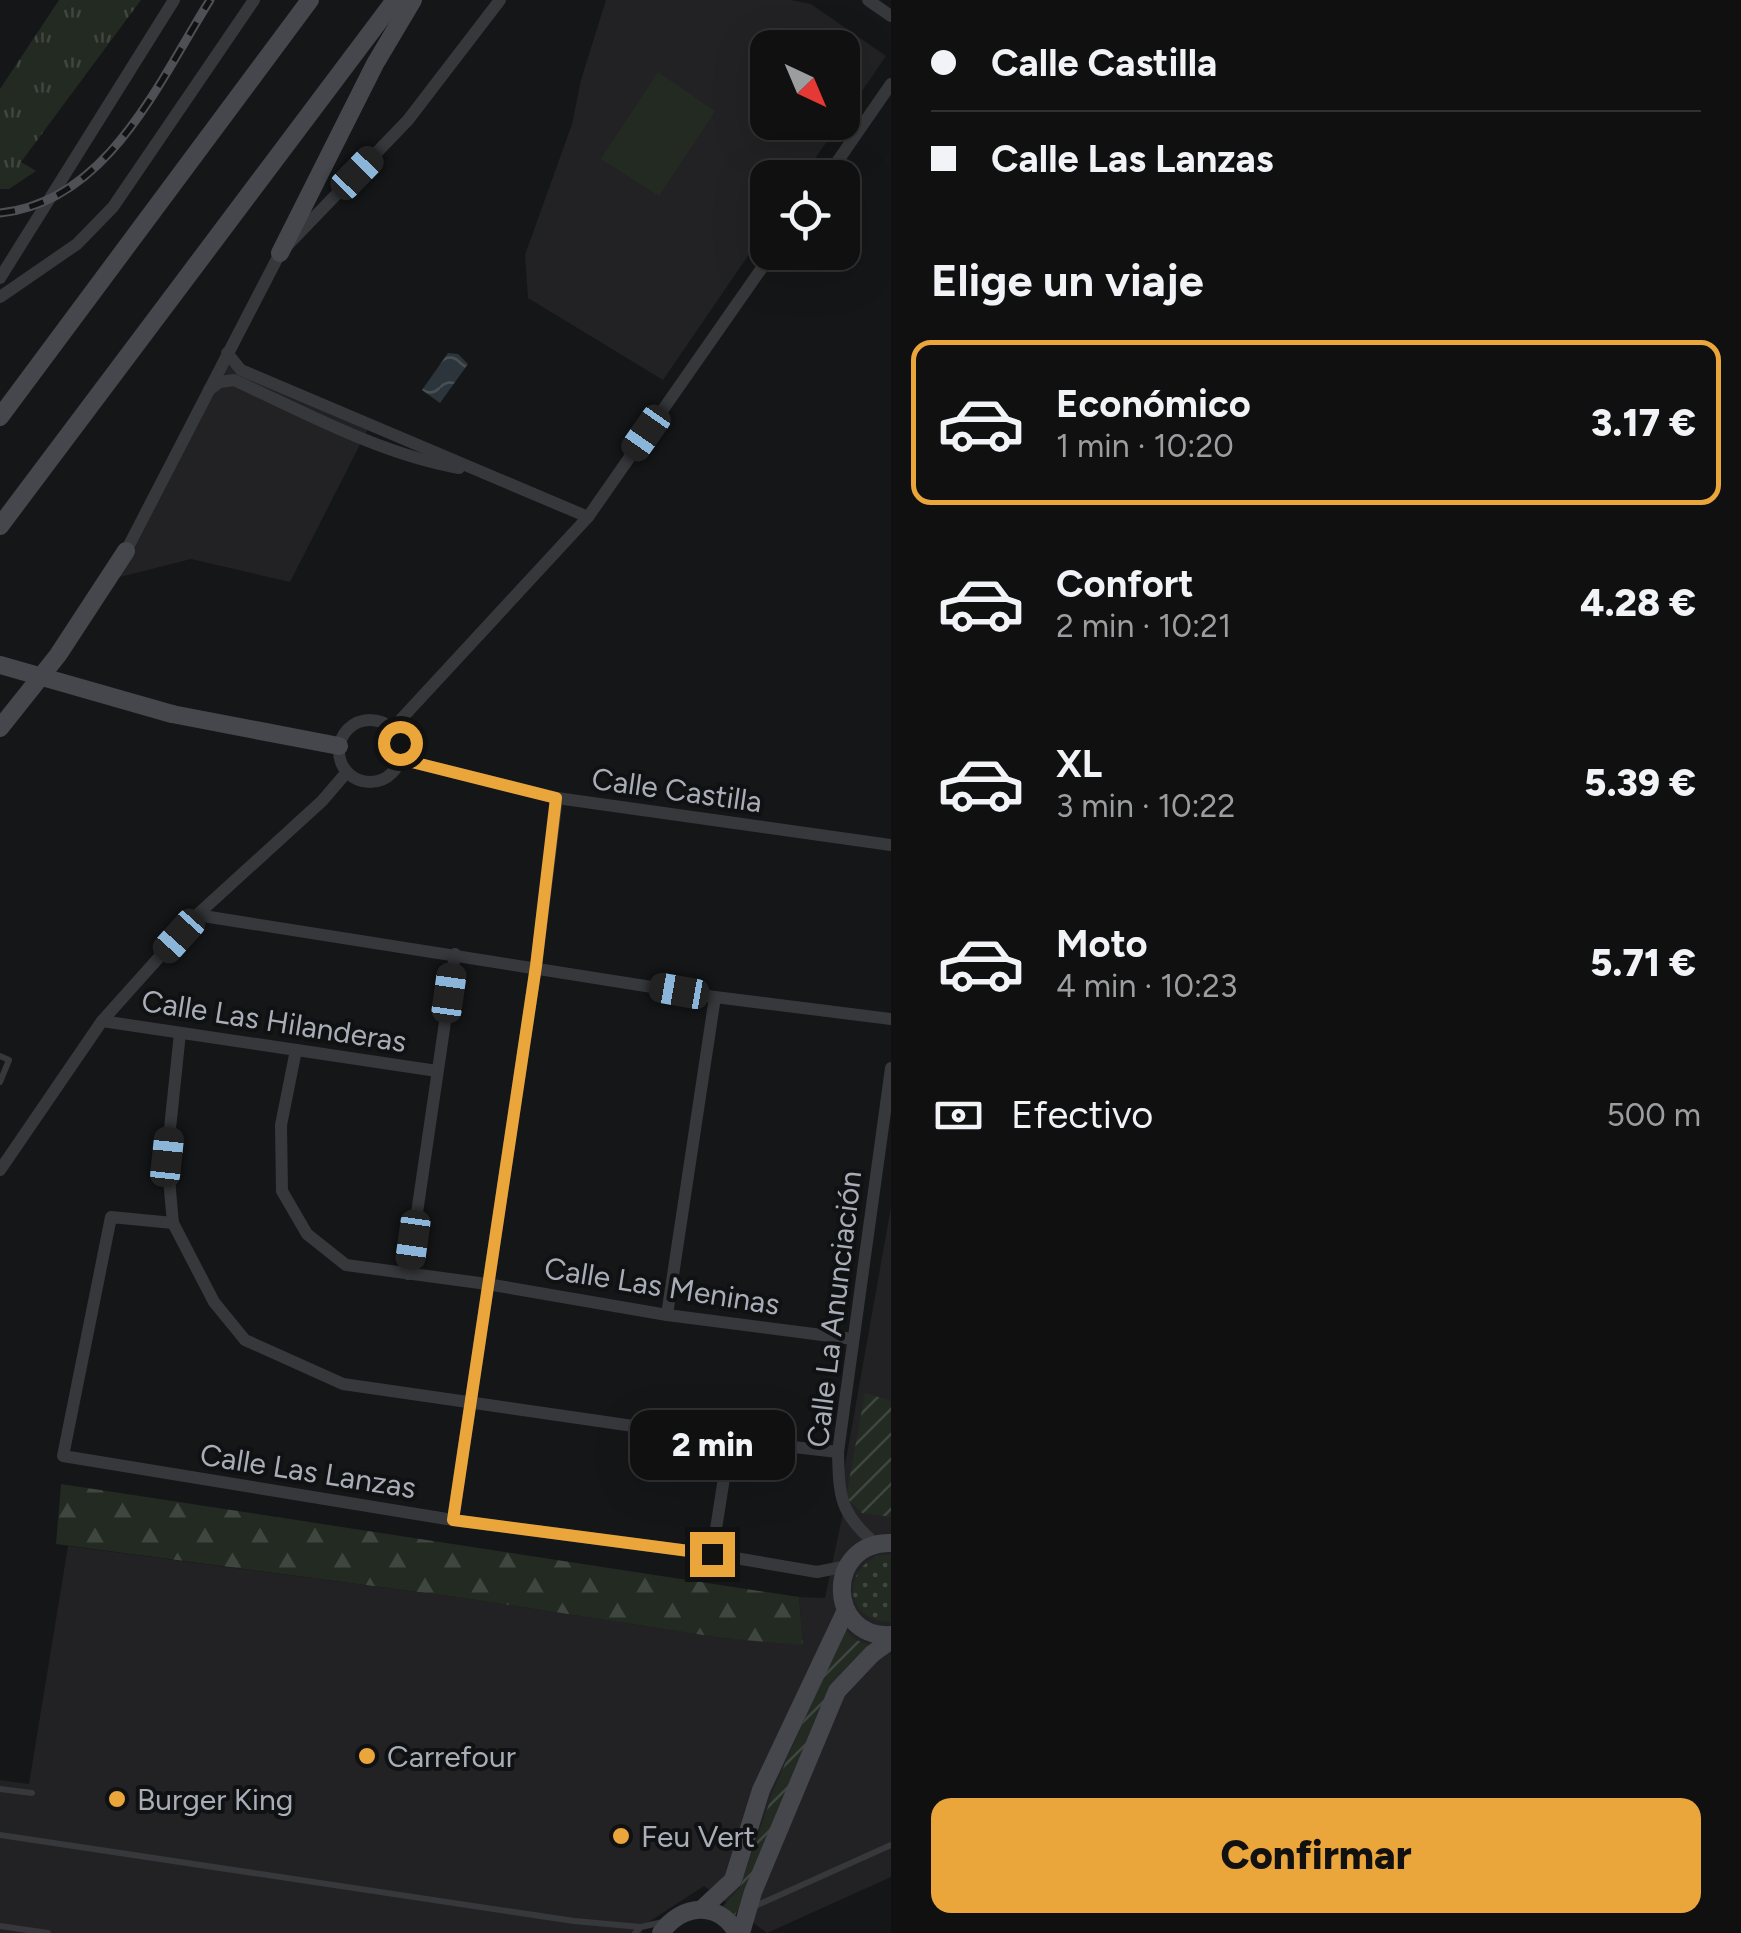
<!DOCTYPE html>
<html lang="es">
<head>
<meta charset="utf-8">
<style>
  body { margin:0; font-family:Figtree,sans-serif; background:#1e1e1f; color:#f1f3f6; height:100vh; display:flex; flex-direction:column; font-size:38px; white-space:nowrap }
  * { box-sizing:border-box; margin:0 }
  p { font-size:32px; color:#9c9d9f }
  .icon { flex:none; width:55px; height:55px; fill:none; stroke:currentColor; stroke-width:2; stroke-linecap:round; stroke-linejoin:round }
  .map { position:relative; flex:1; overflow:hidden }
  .side { display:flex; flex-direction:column; background:#101011; width:850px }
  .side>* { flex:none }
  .banner { display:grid; align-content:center; height:220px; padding:0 40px; background:#101011 }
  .needle { width:65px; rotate:136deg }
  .controls { position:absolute; left:750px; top:30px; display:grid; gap:20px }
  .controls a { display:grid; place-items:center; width:110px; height:110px; border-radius:20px; background:#101011; box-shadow:0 10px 40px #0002,0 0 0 2px #303031; font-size:50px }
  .end { position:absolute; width:45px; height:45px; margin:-22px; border:12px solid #eaa53b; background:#111; box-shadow:0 0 0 5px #111 }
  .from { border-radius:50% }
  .bubble { position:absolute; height:70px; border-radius:20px; background:#101011; box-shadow:0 10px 40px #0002,0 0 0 2px #303031; font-size:32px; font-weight:800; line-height:70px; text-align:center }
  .car { position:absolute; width:30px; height:60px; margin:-30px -15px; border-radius:12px; box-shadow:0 0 8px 2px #0007; background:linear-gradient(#222 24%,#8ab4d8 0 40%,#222 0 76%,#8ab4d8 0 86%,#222 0) }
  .banner b { display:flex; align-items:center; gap:35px; height:95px; font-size:38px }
  .banner b+b { border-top:2px solid #303031 }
  .banner i { width:25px; height:25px; background:#f1f3f6 }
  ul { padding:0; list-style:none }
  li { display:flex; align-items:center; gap:30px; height:165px; margin:0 20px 15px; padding:0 20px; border:5px solid transparent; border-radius:20px }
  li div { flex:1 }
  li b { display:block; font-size:38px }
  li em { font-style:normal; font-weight:800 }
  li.selected { border-color:#eaa53b }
  li>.icon { width:90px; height:90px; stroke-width:1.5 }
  h2 { padding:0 40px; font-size:45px; line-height:120px }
  .pay { display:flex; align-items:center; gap:25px; height:110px; padding:0 40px; font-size:38px }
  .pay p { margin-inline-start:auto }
  .button { display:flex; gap:20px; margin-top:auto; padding:20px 40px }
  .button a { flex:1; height:115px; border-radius:20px; background:#eaa53b; color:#111; font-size:40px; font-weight:800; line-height:115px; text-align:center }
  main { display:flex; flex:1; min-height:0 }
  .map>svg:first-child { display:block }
  .built { fill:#222224 }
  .grass { fill:url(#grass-dots) }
  .forest { fill:url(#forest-firs) }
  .park { fill:url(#park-tufts) }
  .garden { fill:url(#garden-furrows) }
  .pitch { fill:#222a22 }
  .water { fill:url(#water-waves) }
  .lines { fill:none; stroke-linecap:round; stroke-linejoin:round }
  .lane { stroke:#37383c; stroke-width:6 }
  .street { stroke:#37383c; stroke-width:12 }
  .secondary { stroke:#45474c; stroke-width:18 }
  .rail-casing { stroke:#4e5055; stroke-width:9 }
  .rail { stroke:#101112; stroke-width:5; stroke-dasharray:15; stroke-linecap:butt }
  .secondary-bridge { stroke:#45474c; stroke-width:18 }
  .route { stroke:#eaa53b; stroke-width:12 }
  .poi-dot { fill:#eaa53b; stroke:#101112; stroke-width:4 }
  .labels { text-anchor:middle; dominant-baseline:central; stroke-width:8; stroke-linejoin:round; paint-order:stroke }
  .street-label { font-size:30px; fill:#a8adb7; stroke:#101112 }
  .poi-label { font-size:30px; fill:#a8adb7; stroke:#101112; text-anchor:start }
</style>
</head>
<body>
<main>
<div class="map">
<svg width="891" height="1933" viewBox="0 0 891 1933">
  <defs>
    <pattern id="grass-dots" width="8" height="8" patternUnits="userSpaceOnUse" patternTransform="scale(2.5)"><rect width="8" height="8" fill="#222a22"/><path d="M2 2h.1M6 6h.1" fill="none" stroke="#3f4640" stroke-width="1.8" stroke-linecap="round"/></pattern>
    <pattern id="forest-firs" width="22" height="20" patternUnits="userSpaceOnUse" patternTransform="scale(2.5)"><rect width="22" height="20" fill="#222a22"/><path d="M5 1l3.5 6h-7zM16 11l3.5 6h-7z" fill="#3f4640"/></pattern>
    <pattern id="park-tufts" width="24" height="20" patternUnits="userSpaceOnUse" patternTransform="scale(2.5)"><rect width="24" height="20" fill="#222a22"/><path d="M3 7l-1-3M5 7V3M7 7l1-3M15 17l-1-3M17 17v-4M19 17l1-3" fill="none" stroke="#3f4640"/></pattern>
    <pattern id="garden-furrows" width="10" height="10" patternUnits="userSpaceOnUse" patternTransform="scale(2.5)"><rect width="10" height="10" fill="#222a22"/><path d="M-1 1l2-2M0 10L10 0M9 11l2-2" fill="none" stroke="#3f4640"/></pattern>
    <pattern id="water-waves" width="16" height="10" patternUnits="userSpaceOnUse" patternTransform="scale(2.5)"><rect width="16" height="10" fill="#2c353b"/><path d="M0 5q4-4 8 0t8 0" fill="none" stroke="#485055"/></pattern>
  </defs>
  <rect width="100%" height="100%" fill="#151617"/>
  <!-- built -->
  <g class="built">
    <path d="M606,0H790L811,4L886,56L843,119L842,48H768V122L840,123L802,177L768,178L767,228L663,380L528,298L525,255L572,124L581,80Z"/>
    <path d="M222,363L370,425L290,582L191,559L108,580Z"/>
    <path d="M891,1207V1877L767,1933L704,1886L641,1927L642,1933H0V1780L29,1784L68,1546L464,1598L722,1638L803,1644L799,1597L825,1598L846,1499H839Z"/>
  </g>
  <!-- grass -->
  <path class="grass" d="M880,1555H891V1622C846,1622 839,1571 880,1555Z"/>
  <!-- forest -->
  <path class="forest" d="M61,1484L799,1597L803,1645L722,1638L464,1598L56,1544Z"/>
  <!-- park -->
  <path class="park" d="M59,0H141L21,162L36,171L9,189H0V89Z"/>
  <!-- garden -->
  <g class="garden">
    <path d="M865,1393L891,1401V1517L862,1513L846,1498Z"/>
    <path d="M844,1629L854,1639L870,1645L832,1685L735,1916L723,1906L740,1888L774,1789Z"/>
  </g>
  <!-- pitch -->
  <path class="pitch" d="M658,72L715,111L659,196L601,159Z"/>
  <!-- water -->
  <path class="water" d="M448,353L458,354L468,364L440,403L422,390Z"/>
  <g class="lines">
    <!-- lane -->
    <g class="lane">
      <path d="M0,1056L9,1060L0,1082"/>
      <path d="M0,1789L32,1793"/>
      <path d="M0,1835L574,1921L641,1927"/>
      <path d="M753,1907L891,1845"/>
      <path d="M0,1926L48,1933"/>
      <path d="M635,1933L641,1927L663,1922"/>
    </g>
    <!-- street -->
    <g class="street">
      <path d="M868,0L891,16"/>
      <path d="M826,178L891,84"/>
      <path d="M0,278L174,0"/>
      <path d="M0,297L77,244L113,207L254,0"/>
      <path d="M227,353L241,370L588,517"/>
      <path d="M209,390L220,382L234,380C306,413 380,454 459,468"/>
      <path d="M126,551L280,253L408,120L500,0"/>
      <circle cx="370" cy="751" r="31"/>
      <path d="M392,729L588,517L773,252"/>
      <path d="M400,759L557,798L891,845"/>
      <path d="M197,915L715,997L891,1019"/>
      <path d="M102,1021L437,1071"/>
      <path d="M180,1033L167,1157L173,1223L214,1302L245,1340L343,1384L730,1440L838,1452"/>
      <path d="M296,1050L281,1125L282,1191L307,1234L346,1265L487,1284L667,1315L853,1339"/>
      <path d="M0,1170L102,1021L197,915L322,801L347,772"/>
      <path d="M173,1223L111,1217L63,1456L453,1520L712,1554L817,1572L847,1566"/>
      <path d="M408,1274L455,954"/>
      <path d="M667,1315L715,997"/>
      <path d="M453,1520L536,966L557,798"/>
      <path d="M876,1544C840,1514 839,1497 838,1452L891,1068"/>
      <path d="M712,1554L730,1440"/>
    </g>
    <!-- secondary -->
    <g class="secondary">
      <path d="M280,253L375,64L413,0"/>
      <path d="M0,417L310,0"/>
      <path d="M0,526L395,0"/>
      <path d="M172,714L339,746"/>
      <path d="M0,728L58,655L126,551"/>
      <path d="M891,1543C824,1542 827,1639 891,1635"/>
      <path d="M703,1908L733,1880L761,1790L846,1610"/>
      <path d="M661,1933C681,1904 718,1900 737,1933"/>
      <path d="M741,1933L753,1892L837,1691L872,1654L891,1640"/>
    </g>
    <defs>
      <path id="rail" d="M0,213C108,202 159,81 210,0"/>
    </defs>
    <!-- rail casing -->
    <use href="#rail" class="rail-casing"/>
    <!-- rail -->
    <use href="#rail" class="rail"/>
    <!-- secondary-bridge -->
    <path class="secondary-bridge" d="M0,665L172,714"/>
  </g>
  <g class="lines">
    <!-- route -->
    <path class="route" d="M400,743V759L556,798L536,966L453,1520L712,1554"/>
  </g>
  <!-- markers -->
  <g class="poi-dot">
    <circle cx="367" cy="1756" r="10"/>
    <circle cx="117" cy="1799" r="10"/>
    <circle cx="621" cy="1836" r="10"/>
  </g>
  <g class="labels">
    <!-- street labels -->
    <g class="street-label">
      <text transform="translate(677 790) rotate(8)">Calle Castilla</text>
      <text transform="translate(274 1021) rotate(9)">Calle Las Hilanderas</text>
      <text transform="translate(662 1286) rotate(9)">Calle Las Meninas</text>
      <text transform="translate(834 1309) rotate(-83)">Calle La Anunciación</text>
      <text transform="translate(308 1471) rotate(9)">Calle Las Lanzas</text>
    </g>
    <!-- poi labels -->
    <g class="poi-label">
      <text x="387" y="1756">Carrefour</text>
      <text x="137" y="1799">Burger King</text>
      <text x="641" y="1836">Feu Vert</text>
    </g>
  </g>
</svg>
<div class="controls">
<a><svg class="needle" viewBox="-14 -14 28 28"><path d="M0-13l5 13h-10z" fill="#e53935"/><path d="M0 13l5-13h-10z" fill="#9c9d9f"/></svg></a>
<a><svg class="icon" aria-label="locate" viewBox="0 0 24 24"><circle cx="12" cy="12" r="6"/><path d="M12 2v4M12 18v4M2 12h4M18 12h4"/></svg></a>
</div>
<i class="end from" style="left:400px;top:743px"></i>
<i class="end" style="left:712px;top:1554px"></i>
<div class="bubble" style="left:630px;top:1410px;width:165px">2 min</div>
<i class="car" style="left:357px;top:173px;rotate:44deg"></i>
<i class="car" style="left:646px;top:433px;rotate:215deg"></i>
<i class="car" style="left:179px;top:936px;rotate:222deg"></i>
<i class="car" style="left:679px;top:991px;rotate:280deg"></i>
<i class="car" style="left:449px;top:993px;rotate:8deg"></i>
<i class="car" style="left:167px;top:1157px;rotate:6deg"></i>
<i class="car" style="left:413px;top:1240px;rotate:188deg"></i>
</div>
<section class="side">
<div class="banner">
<b><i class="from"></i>Calle Castilla</b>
<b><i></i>Calle Las Lanzas</b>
</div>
<h2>Elige un viaje</h2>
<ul>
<li class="selected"><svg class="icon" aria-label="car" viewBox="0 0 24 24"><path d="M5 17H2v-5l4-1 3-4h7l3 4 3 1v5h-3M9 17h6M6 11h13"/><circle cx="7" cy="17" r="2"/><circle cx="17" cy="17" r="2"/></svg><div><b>Económico</b><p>1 min · 10:20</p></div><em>3.17 €</em></li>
<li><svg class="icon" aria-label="car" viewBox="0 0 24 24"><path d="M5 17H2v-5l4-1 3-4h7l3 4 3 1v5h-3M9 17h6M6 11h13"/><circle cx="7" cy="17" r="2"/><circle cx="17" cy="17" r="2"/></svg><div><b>Confort</b><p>2 min · 10:21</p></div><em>4.28 €</em></li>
<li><svg class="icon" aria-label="car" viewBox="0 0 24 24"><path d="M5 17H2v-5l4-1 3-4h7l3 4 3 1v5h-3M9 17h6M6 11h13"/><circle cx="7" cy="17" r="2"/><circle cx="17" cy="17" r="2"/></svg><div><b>XL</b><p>3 min · 10:22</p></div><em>5.39 €</em></li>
<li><svg class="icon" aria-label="car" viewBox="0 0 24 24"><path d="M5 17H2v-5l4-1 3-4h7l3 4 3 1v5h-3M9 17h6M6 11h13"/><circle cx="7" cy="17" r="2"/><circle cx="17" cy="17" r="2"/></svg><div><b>Moto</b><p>4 min · 10:23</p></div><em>5.71 €</em></li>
</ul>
<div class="pay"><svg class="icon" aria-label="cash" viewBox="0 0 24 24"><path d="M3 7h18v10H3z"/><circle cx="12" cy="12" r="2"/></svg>Efectivo<p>500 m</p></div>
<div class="button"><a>Confirmar</a></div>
</section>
</main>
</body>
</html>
